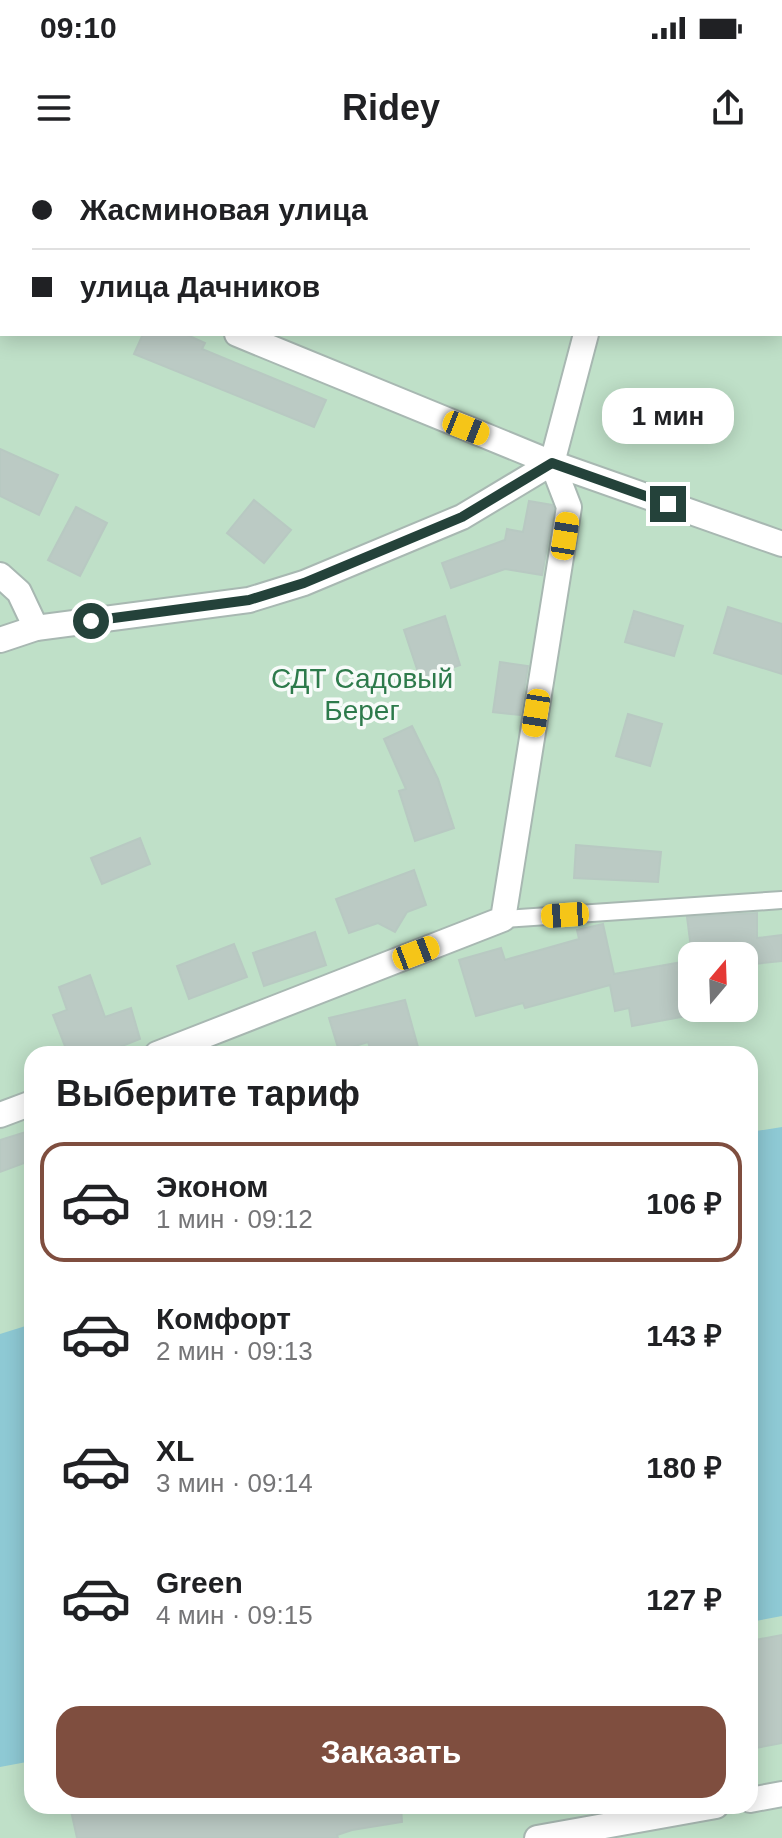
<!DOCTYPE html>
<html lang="ru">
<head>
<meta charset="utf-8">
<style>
  body { margin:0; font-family:Arial,sans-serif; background:#f6f6f6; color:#202124; height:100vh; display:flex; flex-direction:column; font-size:30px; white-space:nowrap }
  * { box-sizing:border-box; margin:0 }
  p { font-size:26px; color:#757577 }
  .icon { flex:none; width:44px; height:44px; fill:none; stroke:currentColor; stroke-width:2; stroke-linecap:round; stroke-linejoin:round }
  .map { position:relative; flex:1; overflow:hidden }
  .side { position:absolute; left:24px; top:886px; width:734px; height:768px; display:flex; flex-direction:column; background:#fff; border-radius:24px; box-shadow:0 4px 20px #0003 }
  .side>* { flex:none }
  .guide { position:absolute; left:0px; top:0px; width:782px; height:176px; box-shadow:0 4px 20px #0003; display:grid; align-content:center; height:176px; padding:0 32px; background:#fff }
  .needle { width:52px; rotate:19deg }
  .buttons { position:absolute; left:678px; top:782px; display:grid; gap:16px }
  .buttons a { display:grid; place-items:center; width:80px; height:80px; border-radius:16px; background:#fff; box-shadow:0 4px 20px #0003; font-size:40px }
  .end { position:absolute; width:36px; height:36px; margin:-18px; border:10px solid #24423a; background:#fff; box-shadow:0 0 0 4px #fff }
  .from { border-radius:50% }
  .bubble { position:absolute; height:56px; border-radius:24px; background:#fff; box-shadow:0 4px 20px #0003; font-size:26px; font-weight:700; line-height:56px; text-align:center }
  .car { position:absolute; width:24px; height:48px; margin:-24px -12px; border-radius:10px; box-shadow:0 0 6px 2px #0007; background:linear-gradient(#f5c518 24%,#345 0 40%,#f5c518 0 76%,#345 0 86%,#f5c518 0) }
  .guide b { display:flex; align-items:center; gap:28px; height:76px; font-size:30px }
  .guide b+b { border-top:2px solid #e0e0e0 }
  .guide i { width:20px; height:20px; background:#202124 }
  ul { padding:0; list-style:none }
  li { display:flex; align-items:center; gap:24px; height:120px; margin:0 16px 12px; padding:0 16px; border:4px solid transparent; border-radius:24px }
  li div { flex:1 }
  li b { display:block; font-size:30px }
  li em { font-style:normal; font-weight:700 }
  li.current { border-color:#7f4e3f }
  li>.icon { width:72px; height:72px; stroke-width:1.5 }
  h2 { padding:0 32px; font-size:36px; line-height:96px }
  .primary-button { display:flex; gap:16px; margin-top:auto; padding:16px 32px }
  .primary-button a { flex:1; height:92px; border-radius:24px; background:#7f4e3f; color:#fff; font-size:32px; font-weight:700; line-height:92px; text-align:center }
  .status { display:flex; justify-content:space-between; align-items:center; height:56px; padding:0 40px; background:#fff; direction:ltr }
  .status svg { height:22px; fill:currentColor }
  header { display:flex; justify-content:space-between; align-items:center; height:104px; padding:0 32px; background:#fff; font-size:36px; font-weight:700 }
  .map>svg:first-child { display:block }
  .green { fill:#bfe0c8; fill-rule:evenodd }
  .water { fill:#8ec9d4 }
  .building { fill:#bbcac4; stroke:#b8c9c2; stroke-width:2 }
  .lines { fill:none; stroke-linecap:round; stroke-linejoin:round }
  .lane-casing { stroke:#a8b8b2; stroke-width:20 }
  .street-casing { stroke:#a8b8b2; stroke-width:28 }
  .lane { stroke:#fff; stroke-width:16 }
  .street { stroke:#fff; stroke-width:24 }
  .route { stroke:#24423a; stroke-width:10 }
  .labels { text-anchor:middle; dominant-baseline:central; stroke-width:7; stroke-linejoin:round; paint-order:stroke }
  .park-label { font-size:28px; fill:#2d7a4b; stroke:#f7fbf9 }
</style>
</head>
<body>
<div class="status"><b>09:10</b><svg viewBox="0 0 49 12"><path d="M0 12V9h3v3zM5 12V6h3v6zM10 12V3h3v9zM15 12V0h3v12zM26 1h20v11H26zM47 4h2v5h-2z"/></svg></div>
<header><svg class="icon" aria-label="menu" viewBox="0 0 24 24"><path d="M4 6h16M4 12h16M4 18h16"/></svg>Ridey<svg class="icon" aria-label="share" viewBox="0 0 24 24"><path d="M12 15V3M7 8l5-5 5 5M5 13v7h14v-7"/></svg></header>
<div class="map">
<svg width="782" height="1678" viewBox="0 0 782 1678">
  <rect width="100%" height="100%" fill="#e6efeb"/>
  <!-- green -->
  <path class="green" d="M0,0H782V1678H0ZM2,2H780V174H2ZM692,796H744V848H692ZM32,894H750V1646H32Z"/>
  <!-- water -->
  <g class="water">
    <path d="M782,967V1456L750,1462V972Z"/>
    <path d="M32,1164V1601L0,1607V1174Z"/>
  </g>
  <!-- building -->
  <g class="building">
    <path d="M143,174H185L205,183L202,189L326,240L314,267L134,194Z"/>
    <path d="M0,289L58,315L39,355L0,336Z"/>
    <path d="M254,340L291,370L264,403L227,373Z"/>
    <path d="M529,341L552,345L554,349L542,415L505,409L451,428L442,403L505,380L507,369L523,372Z"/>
    <path d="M76,347L107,363L80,416L48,400Z"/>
    <path d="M728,447L782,464V514L714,493Z"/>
    <path d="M634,451L683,466L674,496L625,482Z"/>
    <path d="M445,456L460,505L420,518L404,470Z"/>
    <path d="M500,502L528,506L520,555L493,552Z"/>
    <path d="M628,554L662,564L650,606L616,596Z"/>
    <path d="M412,566L438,619L454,668L415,681L399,631L406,629L384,579Z"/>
    <path d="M140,678L150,704L102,724L91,698Z"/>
    <path d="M576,685L661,692L658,722L574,718Z"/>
    <path d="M414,710L426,745L407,752L395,772L378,763L349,773L336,739Z"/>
    <path d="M757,753V778L782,775V801L744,805V796H692L687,757Z"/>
    <path d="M603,764L614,814L688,801L692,855L632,866L629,848L615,851L610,825L525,848L523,843L476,856L459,800L501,788L505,800L579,779L577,770Z"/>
    <path d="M315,772L326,805L264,826L253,793Z"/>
    <path d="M234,784L247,817L189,839L177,806Z"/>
    <path d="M90,815L105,857L131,848L140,879L117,888L119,894H68L53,855L67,850L59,827Z"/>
    <path d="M405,840L418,887L392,894H372L368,882L339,891L329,858Z"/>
    <path d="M32,970V1000L0,1012V980Z"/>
    <path d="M782,1475V1583L750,1589V1481Z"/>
    <path d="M70,1646H197L198,1653L236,1646H401L402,1662L352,1670L337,1675L338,1678H77Z"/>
  </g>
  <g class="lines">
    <defs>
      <path id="lane" d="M503,759L782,740"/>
      <g id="street">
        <path d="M631,2V0"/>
        <path d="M780,57H782"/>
        <path d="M0,77L2,78"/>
        <path d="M237,174L552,303L782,384"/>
        <path d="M552,303L586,174"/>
        <path d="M0,415L19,432L36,468"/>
        <path d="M0,480L36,468L249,440L304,423L462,357L552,303"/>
        <path d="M157,894L503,759L569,347L552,303"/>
        <path d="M0,955L32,943"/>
        <path d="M750,1640L782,1634"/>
        <path d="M537,1678L716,1646"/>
      </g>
    </defs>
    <!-- lane casing -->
    <use href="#lane" class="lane-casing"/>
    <!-- street casing -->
    <use href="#street" class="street-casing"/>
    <!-- lane -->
    <use href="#lane" class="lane"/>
    <!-- street -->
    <use href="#street" class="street"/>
  </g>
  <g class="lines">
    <!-- route -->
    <path class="route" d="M91,461L249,440L304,423L462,357L552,303L668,344"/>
  </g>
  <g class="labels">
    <!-- park labels -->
    <g class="park-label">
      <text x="362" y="518">СДТ Садовый<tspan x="362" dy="32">Берег</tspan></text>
    </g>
  </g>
</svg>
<div class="buttons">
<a><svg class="needle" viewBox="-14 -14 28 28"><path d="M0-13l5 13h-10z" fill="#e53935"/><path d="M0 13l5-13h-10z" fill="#757577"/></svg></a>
</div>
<i class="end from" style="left:91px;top:461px"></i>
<i class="end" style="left:668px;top:344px"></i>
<div class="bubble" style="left:602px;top:228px;width:132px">1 мин</div>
<i class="car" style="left:466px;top:268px;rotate:112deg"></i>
<i class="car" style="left:565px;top:376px;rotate:9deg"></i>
<i class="car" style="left:536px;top:553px;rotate:189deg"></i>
<i class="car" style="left:565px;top:755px;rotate:266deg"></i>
<i class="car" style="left:416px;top:793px;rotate:69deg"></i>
<div class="guide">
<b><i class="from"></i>Жасминовая улица</b>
<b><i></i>улица Дачников</b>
</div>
<section class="side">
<h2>Выберите тариф</h2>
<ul>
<li class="current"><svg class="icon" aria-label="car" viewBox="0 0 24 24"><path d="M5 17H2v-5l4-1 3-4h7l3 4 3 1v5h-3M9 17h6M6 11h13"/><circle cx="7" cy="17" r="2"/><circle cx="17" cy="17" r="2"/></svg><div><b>Эконом</b><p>1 мин · 09:12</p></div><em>106 ₽</em></li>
<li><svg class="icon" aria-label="car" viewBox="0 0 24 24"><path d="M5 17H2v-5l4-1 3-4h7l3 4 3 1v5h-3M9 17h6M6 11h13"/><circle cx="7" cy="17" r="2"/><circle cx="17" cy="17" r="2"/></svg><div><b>Комфорт</b><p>2 мин · 09:13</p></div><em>143 ₽</em></li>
<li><svg class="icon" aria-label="car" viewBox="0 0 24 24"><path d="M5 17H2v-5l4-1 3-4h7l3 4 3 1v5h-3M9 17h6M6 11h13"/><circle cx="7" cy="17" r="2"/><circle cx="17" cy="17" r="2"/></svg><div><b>XL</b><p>3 мин · 09:14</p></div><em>180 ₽</em></li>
<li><svg class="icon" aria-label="car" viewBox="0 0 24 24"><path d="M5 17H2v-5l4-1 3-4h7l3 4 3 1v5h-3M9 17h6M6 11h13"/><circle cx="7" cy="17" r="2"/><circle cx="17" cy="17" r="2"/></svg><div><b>Green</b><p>4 мин · 09:15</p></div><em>127 ₽</em></li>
</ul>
<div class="primary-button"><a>Заказать</a></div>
</section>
</div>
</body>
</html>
